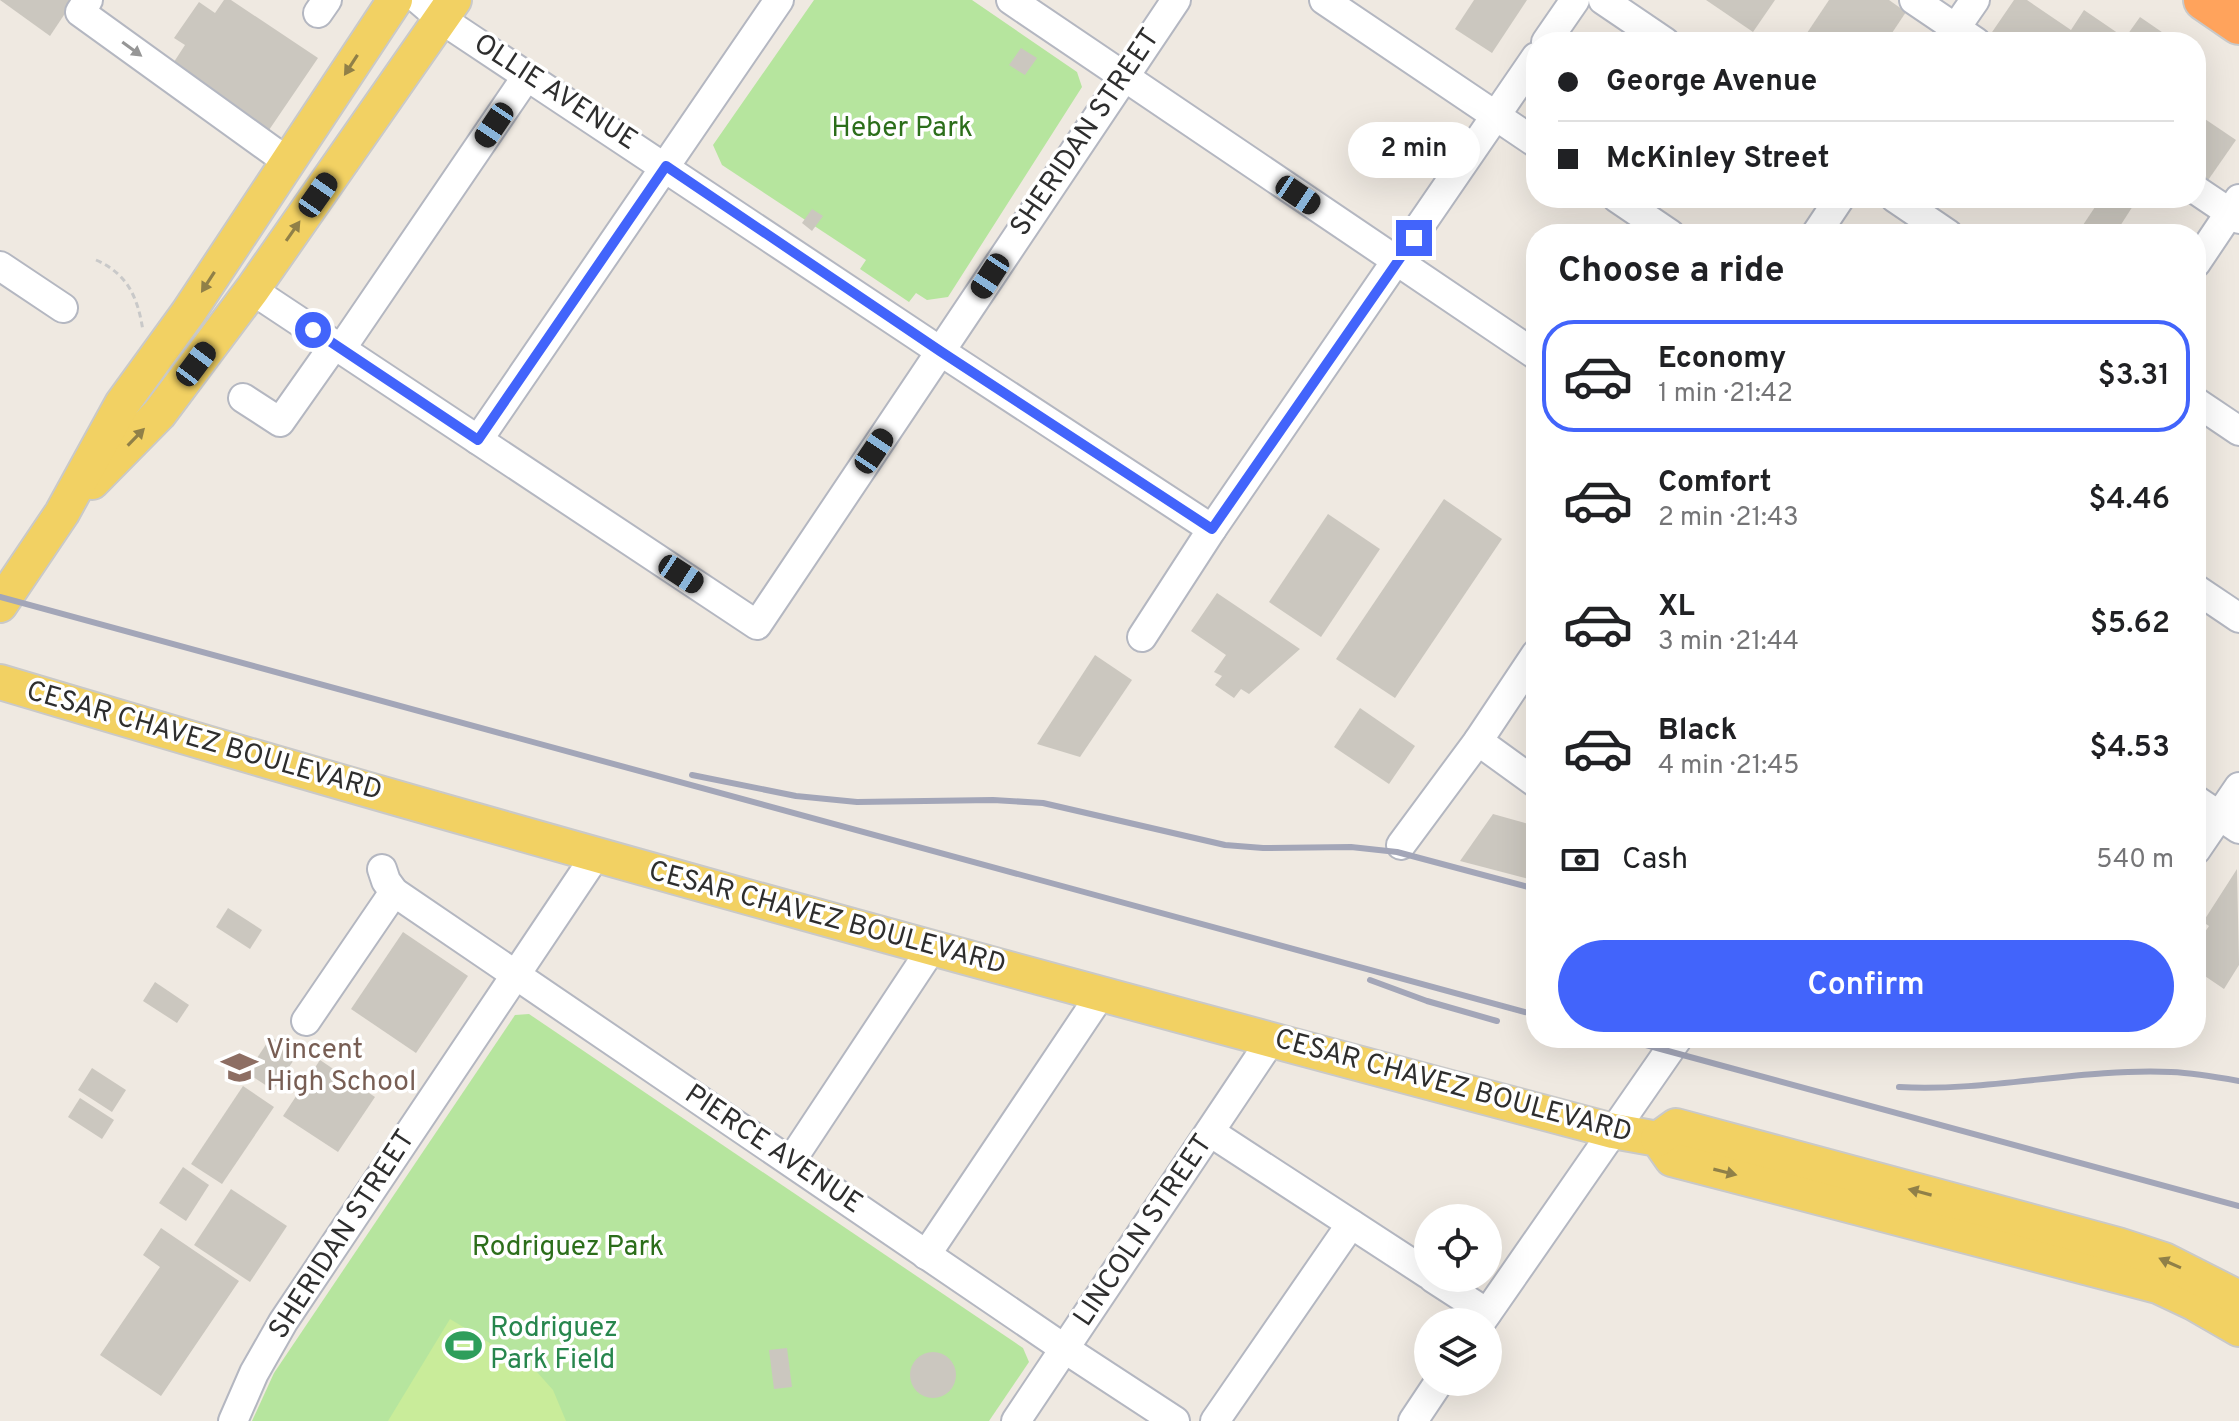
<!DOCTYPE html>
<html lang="en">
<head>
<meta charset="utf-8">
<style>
  body { margin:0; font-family:Overpass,sans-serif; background:#f6f6f6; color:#202124; height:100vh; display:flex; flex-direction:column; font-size:30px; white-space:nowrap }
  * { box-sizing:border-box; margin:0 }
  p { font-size:26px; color:#757577 }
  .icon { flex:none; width:44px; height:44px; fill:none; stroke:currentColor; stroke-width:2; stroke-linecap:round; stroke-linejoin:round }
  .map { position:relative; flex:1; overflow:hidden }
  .panel { position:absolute; left:1526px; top:224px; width:680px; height:824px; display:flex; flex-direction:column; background:#fff; border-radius:32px; box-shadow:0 8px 32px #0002 }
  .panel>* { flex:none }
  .top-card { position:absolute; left:1526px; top:32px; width:680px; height:176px; border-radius:32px; box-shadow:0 8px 32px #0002; display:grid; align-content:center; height:176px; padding:0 32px; background:#fff }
  .tools { position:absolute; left:1414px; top:1204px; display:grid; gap:16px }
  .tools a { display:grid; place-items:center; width:88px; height:88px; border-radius:50%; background:#fff; box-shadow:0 8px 32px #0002; font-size:40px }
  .end { position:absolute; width:36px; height:36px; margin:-18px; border:10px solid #4264fb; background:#fff; box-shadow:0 0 0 4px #fff }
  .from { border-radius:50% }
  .bubble { position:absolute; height:56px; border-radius:28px; background:#fff; box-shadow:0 8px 32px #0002; font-size:26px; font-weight:600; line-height:56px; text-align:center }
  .car { position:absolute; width:24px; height:48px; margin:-24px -12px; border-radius:10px; box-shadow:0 0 6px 2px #0007; background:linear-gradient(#222 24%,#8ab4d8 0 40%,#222 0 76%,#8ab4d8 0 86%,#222 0) }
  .top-card b { display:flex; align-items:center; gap:28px; height:76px; font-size:30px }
  .top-card b+b { border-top:2px solid #e0e0e0 }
  .top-card i { width:20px; height:20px; background:#202124 }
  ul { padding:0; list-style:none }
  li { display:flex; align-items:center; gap:24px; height:112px; margin:0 16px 12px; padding:0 16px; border:4px solid transparent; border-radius:32px }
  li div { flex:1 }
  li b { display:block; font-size:30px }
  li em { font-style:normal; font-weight:600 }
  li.on { border-color:#4264fb }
  li>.icon { width:72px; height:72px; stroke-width:1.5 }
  h2 { padding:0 32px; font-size:36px; line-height:96px }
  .pay { display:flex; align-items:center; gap:20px; height:88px; padding:0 32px; font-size:30px }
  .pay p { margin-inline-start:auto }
  .cta { display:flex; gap:16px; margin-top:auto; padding:16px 32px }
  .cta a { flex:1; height:92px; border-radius:48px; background:#4264fb; color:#fff; font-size:32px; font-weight:600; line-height:92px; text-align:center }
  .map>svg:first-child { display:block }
  .green { fill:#b6e59e }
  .pitch { fill:#c9ec9a }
  .building { fill:#cbc7bf }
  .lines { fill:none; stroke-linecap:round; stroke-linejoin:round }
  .minor-casing { stroke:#b4b7c1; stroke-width:32 }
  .major-casing { stroke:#c9c9c9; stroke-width:38 }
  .highway-casing { stroke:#c9c9c9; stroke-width:44 }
  .path { stroke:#c9c9c9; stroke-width:3; stroke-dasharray:6 4; stroke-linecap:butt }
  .minor { stroke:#fff; stroke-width:28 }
  .major { stroke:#f2d163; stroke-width:34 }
  .highway { stroke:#ffa35c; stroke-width:40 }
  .rail { stroke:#a3a6b8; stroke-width:6 }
  .oneway { fill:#969696 }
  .oneway2 { fill:#908048 }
  .route { stroke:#4264fb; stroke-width:10 }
  .labels { text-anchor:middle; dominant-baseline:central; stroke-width:7; stroke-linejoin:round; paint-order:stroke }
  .street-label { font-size:28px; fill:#2e2e2e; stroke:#fff }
  .park-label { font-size:28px; fill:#2c6e1b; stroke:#fff }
  .education-label { font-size:28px; fill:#785e54; stroke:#fff; text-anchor:start }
  .leisure-label { font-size:28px; fill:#27864d; stroke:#fff; text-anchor:start }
</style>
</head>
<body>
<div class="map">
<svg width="2239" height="1421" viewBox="0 0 2239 1421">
  <rect width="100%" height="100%" fill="#efe9e1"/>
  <!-- green -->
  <g class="green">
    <path d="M814,0H972L1077,72L1082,87L948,297L927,300L916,293L909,302L860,269L866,260L722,165L713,145Z"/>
    <path d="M529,1014L1023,1348L1029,1362L989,1421H252L274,1373L515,1015Z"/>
  </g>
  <!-- pitch -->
  <path class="pitch" d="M450,1319L536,1371L553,1390L566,1421H388Z"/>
  <!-- building -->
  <g class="building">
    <path d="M0,0H74L50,36Z"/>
    <path d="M224,0H231L318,58L269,130L172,65L185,45L174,38L199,2L215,13Z"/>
    <path d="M1474,0H1527L1492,53L1455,29Z"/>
    <path d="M1706,0H1775L1753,32Z"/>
    <path d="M1829,0H1889L1906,12L1886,42H1801Z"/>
    <path d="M2014,0H2027L2071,30L2084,10L2125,38L2140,17L2172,39L2170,42H1993L1988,38Z"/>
    <path d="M1021,48L1037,58L1025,75L1009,65Z"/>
    <path d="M2196,113L2236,140L2204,186L2196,181Z"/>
    <path d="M2101,198H2138L2115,234H2077Z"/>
    <path d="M812,209L823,216L812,231L802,223Z"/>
    <path d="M1444,499L1502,539L1395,698L1336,659Z"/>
    <path d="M1328,514L1380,549L1321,637L1269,602Z"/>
    <path d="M1217,593L1300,649L1249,694L1241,689L1234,698L1215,685L1222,676L1214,672L1226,655L1191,631Z"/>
    <path d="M1095,655L1132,680L1080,757L1037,744Z"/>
    <path d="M1360,708L1415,746L1389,784L1334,747Z"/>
    <path d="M1493,814L1536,826V881L1460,861Z"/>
    <path d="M2237,869L2239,965L2224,989L2196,970V945L2209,926L2203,922Z"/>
    <path d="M228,908L262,930L250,949L216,927Z"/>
    <path d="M403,932L468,976L416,1053L351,1009Z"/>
    <path d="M155,982L189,1005L177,1023L143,1001Z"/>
    <path d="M271,1037L298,1054L273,1090L247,1073Z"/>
    <path d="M320,1060L375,1097L338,1152L283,1116Z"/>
    <path d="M92,1068L126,1090L112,1112L78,1090Z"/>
    <path d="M243,1086L274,1107L222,1184L191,1164Z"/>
    <path d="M80,1098L114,1120L102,1139L68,1117Z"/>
    <path d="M183,1167L209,1185L186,1221L159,1203Z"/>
    <path d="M231,1189L287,1226L250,1282L194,1245Z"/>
    <path d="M161,1228L239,1281L161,1396L100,1355L160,1267L143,1255Z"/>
    <path d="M787,1348L792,1387L774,1389L769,1350Z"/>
    <circle cx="933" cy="1375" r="23"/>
  </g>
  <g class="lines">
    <defs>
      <g id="minor">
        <path d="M88,0L80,12L288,162"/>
        <path d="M419,0L441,19L940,351L1212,529"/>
        <path d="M1011,0L1536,355"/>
        <path d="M1324,0L1536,143"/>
        <path d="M1603,0L1665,42"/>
        <path d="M1914,0L1976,42"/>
        <path d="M318,13L327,0"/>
        <path d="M1546,42L1575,0"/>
        <path d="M1946,42L1975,0"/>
        <path d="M2196,190L2239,219"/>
        <path d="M1617,198L1670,234"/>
        <path d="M1895,198L1948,234"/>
        <path d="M1816,234L1840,198"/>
        <path d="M2196,263L2239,199"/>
        <path d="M0,266L63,308"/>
        <path d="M252,290L757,625L1176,0"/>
        <path d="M341,349L527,76"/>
        <path d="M243,398L280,422L335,344"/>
        <path d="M2196,402L2239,431"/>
        <path d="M478,440L779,0"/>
        <path d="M2196,589L2239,618"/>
        <path d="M1142,637L1212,529L1536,57"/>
        <path d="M1478,741L1536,783"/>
        <path d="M2196,800L2239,829"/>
        <path d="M1401,845L1478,741L1536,654"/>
        <path d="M2196,850L2239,787"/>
        <path d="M382,869L386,881L394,892L1065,1349L1175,1421"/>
        <path d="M306,1021L394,892"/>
        <path d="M1210,1132L1428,1274"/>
        <path d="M791,1161L932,948"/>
        <path d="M926,1255L1101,994"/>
        <path d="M1433,1278L1487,1313"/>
        <path d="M1481,1322L1678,1038"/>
        <path d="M233,1421L254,1373L283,1322L596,855"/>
        <path d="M1016,1421L1271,1040"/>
        <path d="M1215,1421L1351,1224"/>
        <path d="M1413,1421L1439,1382"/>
      </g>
      <g id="major">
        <path d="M92,482L159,414L252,290L454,0"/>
        <path d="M0,605L62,513L122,404L188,313L395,0"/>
        <path d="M0,682C535,842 1073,988 1613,1131L1658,1139L1672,1159L2158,1286L2194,1303L2239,1329"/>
        <path d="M1658,1139L1676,1126L2118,1245L2164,1260L2239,1298"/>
      </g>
      <path id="highway" d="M2204,0L2239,24"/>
    </defs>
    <!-- minor casing -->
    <use href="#minor" class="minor-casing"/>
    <!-- major casing -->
    <use href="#major" class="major-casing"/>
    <!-- highway casing -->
    <use href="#highway" class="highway-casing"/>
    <!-- path -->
    <path class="path" d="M96,260C128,274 138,298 143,331"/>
    <!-- minor -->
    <use href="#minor" class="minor"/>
    <!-- major -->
    <use href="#major" class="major"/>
    <!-- highway -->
    <use href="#highway" class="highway"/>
    <!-- rail -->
    <g class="rail">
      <path d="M0,597L1536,1015"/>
      <path d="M692,775L796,796L857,802L993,800L1043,803L1225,845L1263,848L1351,847L1397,852L1536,889"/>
      <path d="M1370,980L1427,1001L1497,1021"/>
      <path d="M1620,1038L2239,1206"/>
      <path d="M1899,1087C1990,1092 2080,1068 2171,1072C2194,1073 2217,1077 2239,1081"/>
    </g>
  </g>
  <!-- one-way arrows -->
  <defs><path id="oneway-solid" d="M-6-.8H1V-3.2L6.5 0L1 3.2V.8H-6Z" transform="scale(2)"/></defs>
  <use class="oneway" href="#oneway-solid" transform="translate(132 49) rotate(36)"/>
  <g class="oneway2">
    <use href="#oneway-solid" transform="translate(351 65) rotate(123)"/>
    <use href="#oneway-solid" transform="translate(293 231) rotate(-55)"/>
    <use href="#oneway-solid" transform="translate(208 282) rotate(123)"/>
    <use href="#oneway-solid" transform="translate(136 437) rotate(-46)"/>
    <use href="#oneway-solid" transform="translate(1725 1172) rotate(14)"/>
    <use href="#oneway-solid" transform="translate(1920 1192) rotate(-165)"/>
    <use href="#oneway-solid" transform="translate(2170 1263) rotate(-156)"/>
  </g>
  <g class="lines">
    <!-- route -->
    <path class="route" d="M313,330L478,440L666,166L940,351L1212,529L1414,238"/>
  </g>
  <!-- icons -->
  <defs>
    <symbol id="school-bare" viewBox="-9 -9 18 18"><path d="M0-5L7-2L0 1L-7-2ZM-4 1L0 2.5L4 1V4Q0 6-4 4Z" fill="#8d6e63" stroke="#fff" stroke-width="2.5" paint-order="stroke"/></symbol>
    <symbol id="stadium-bare" viewBox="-9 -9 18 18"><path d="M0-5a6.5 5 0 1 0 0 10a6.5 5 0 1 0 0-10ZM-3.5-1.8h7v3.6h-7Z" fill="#2e9e5b" stroke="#fff" stroke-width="2.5" paint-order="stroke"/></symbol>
  </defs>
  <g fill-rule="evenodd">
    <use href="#school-bare" x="214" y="1042" width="51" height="51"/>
    <use href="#stadium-bare" x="438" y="1320" width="51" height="51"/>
  </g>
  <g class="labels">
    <!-- street labels -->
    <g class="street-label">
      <text transform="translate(555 93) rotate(33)">OLLIE AVENUE</text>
      <text transform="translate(1086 133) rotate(-56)">SHERIDAN STREET</text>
      <text transform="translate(204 742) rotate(16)">CESAR CHAVEZ BOULEVARD</text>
      <text transform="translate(827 919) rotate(15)">CESAR CHAVEZ BOULEVARD</text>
      <text transform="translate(1453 1087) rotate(15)">CESAR CHAVEZ BOULEVARD</text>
      <text transform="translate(773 1150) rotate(34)">PIERCE AVENUE</text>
      <text transform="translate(1144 1231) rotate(-56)">LINCOLN STREET</text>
      <text transform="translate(343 1235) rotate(-57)">SHERIDAN STREET</text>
    </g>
    <!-- park labels -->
    <g class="park-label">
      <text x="902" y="129">Heber Park</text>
      <text x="568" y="1248">Rodriguez Park</text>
    </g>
    <!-- education labels -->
    <g class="education-label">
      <text x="266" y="1051">Vincent<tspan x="266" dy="32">High School</tspan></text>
    </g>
    <!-- leisure labels -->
    <g class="leisure-label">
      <text x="490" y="1329">Rodriguez<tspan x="490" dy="32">Park Field</tspan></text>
    </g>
  </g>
</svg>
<div class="tools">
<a><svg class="icon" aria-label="locate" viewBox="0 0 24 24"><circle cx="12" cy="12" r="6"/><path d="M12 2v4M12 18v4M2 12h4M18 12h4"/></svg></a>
<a><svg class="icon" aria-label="layers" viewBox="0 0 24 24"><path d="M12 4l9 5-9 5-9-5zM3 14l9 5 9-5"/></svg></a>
</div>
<i class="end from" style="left:313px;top:330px"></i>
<i class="end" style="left:1414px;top:238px"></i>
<div class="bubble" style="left:1348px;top:122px;width:132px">2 min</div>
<i class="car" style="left:494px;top:125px;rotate:214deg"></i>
<i class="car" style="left:318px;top:195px;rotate:35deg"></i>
<i class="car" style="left:1298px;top:195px;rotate:124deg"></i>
<i class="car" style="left:990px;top:276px;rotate:213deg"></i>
<i class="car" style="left:196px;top:364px;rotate:37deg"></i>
<i class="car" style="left:874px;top:451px;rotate:34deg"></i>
<i class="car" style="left:681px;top:574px;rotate:123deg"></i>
<div class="top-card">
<b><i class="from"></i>George Avenue</b>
<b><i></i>McKinley Street</b>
</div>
<section class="panel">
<h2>Choose a ride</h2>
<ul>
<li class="on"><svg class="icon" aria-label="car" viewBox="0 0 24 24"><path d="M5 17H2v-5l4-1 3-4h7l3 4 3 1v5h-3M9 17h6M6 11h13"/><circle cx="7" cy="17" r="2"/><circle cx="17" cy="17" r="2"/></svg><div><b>Economy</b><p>1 min · 21:42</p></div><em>$3.31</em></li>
<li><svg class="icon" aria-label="car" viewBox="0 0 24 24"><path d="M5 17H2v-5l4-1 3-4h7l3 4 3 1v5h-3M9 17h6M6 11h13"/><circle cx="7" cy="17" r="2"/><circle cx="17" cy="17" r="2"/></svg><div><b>Comfort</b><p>2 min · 21:43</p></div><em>$4.46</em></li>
<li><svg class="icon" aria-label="car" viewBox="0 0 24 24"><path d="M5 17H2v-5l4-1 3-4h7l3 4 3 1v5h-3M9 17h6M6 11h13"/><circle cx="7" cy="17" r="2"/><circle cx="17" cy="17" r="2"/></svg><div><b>XL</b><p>3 min · 21:44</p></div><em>$5.62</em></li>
<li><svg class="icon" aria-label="car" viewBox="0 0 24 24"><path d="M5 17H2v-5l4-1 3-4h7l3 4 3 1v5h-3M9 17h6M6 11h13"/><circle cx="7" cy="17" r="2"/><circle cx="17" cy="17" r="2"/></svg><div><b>Black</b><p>4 min · 21:45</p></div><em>$4.53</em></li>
</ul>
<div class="pay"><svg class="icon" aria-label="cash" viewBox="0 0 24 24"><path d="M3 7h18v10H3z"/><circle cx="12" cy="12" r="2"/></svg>Cash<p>540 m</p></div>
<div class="cta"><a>Confirm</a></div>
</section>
</div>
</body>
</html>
